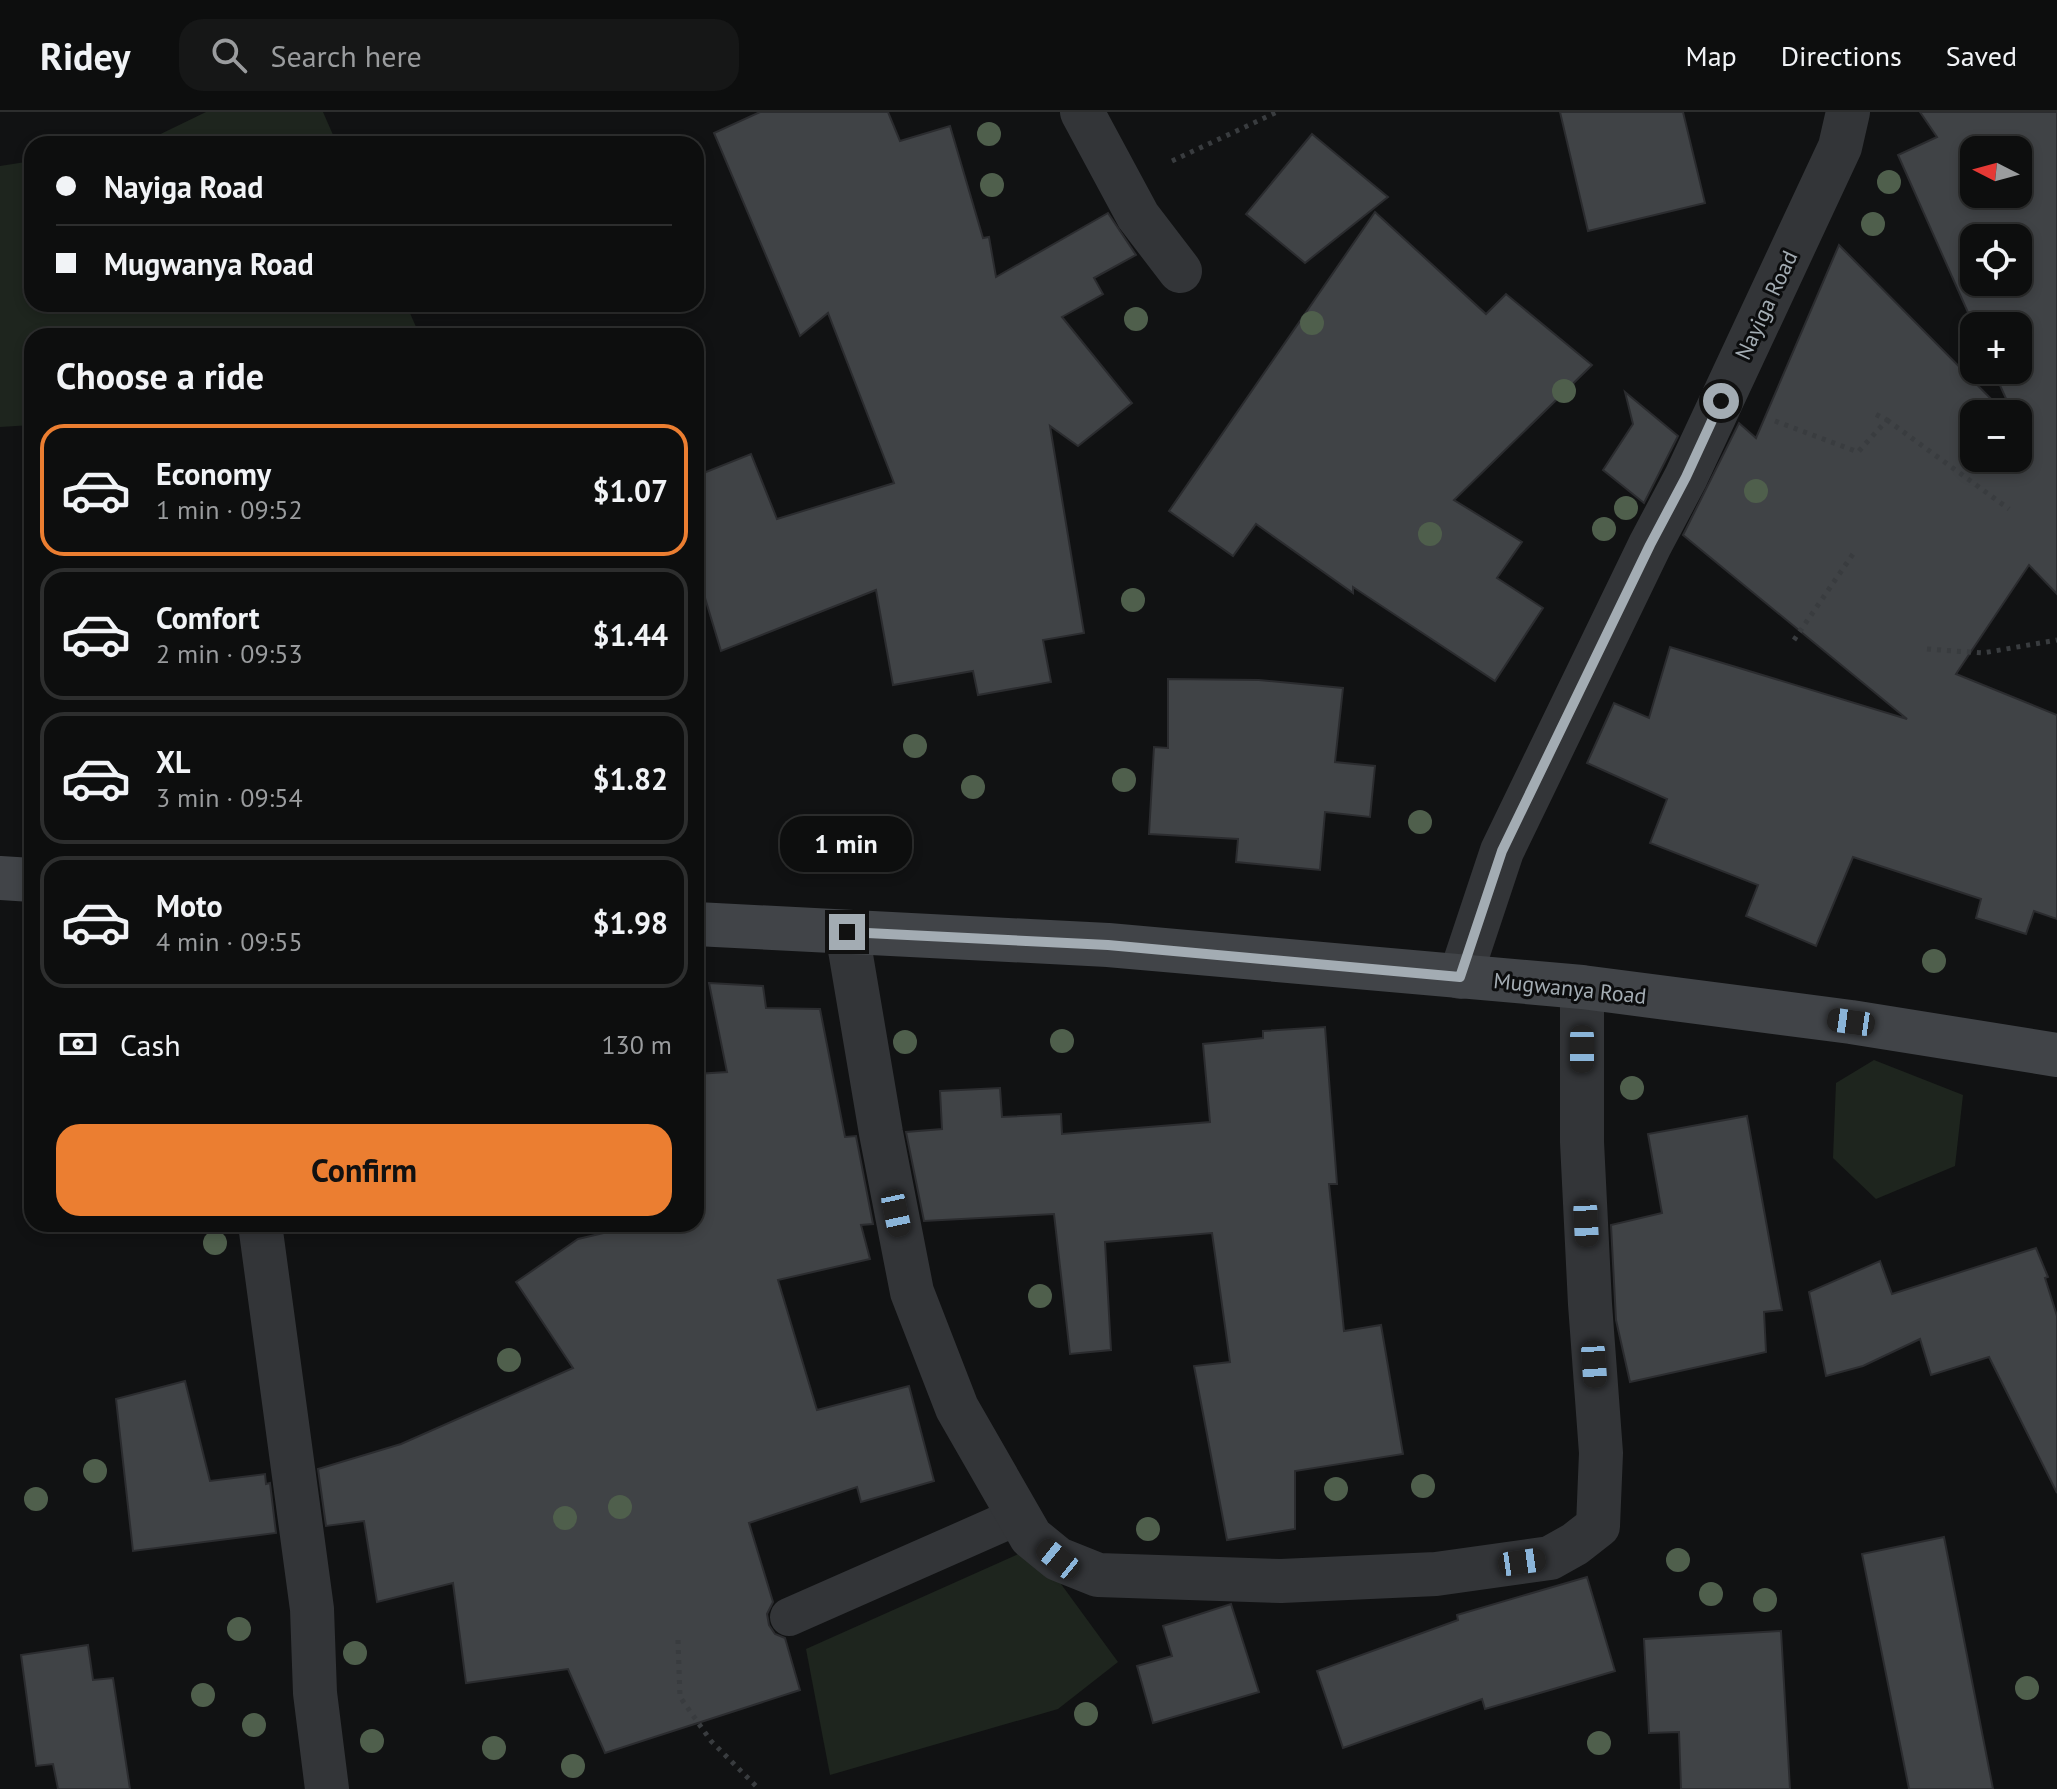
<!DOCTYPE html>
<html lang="en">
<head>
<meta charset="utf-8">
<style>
  body { margin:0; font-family:"PT Sans",sans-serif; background:#161717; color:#f1f3f6; height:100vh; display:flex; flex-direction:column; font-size:30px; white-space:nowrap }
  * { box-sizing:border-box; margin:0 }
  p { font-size:26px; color:#9a9c9e }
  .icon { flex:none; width:44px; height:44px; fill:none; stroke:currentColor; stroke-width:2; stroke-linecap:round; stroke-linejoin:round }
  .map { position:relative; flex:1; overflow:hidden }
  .sheet { position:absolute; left:24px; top:216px; width:680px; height:904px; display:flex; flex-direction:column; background:#0d0e0e; border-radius:24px; box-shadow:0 4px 12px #0003,0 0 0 2px #2d2e2e }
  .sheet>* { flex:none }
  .top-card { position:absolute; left:24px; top:24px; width:680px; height:176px; border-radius:24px; box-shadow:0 4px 12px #0003,0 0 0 2px #2d2e2e; display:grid; align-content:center; height:176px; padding:0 32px; background:#0d0e0e }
  .needle { width:52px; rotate:276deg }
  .buttons { position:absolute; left:1960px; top:24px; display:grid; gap:16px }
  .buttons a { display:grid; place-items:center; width:72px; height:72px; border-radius:16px; background:#0d0e0e; box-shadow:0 4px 12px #0003,0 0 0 2px #2d2e2e; font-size:40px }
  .end { position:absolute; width:36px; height:36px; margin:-18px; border:10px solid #a3acb3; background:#111; box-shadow:0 0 0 4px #111 }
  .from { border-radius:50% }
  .bubble { position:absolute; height:56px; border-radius:24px; background:#0d0e0e; box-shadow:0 4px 12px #0003,0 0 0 2px #2d2e2e; font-size:26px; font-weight:600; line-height:56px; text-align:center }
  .car { position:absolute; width:24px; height:48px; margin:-24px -12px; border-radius:10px; box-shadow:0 0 6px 2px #0007; background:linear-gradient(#222 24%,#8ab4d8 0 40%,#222 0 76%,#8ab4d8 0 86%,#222 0) }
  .top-card b { display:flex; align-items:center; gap:28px; height:76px; font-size:30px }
  .top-card b+b { border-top:2px solid #2d2e2e }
  .top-card i { width:20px; height:20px; background:#f1f3f6 }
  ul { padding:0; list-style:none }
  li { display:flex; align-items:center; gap:24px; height:132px; margin:0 16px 12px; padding:0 16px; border:4px solid #2d2e2e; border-radius:24px }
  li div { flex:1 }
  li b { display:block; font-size:30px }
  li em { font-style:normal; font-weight:600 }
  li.active { border-color:#eb7e31 }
  li>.icon { width:72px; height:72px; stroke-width:1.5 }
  h2 { padding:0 32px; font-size:36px; line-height:96px }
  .pay { display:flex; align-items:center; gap:20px; height:88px; padding:0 32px; font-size:30px }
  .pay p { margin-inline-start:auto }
  .cta { display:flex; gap:16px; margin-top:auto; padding:16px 32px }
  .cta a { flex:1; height:92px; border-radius:24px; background:#eb7e31; color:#111; font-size:32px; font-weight:600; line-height:92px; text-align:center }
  header { display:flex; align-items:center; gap:48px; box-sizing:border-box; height:112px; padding:0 40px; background:#0d0e0e; border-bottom:2px solid #2d2e2e }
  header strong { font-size:38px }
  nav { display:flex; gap:44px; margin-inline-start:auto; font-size:28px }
  .search { width:560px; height:72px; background:#161717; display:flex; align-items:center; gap:20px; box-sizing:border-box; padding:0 28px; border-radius:24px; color:#9a9c9e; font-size:30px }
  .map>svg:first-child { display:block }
  .green { fill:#1e251e }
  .building { fill:#404346; stroke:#2b2c2f; stroke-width:2; fill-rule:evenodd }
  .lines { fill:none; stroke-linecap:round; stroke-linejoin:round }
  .path { stroke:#393c3f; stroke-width:5; stroke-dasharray:4 6; stroke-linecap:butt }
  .lane { stroke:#333538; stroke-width:38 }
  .street { stroke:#333538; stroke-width:44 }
  .secondary { stroke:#414448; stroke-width:44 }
  .tree { fill:#4f5f4c }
  .route { stroke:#a3acb3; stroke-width:10 }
  .labels { text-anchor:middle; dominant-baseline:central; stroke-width:6; stroke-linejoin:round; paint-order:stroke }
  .street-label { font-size:22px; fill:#a3acb3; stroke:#0c0d0e }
</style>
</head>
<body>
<header>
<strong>Ridey</strong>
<div class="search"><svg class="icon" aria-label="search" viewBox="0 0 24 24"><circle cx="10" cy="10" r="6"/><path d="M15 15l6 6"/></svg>Search here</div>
<nav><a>Map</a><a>Directions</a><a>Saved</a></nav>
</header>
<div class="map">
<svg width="2057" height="1677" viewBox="0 0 2057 1677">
  <rect width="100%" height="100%" fill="#111213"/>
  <!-- green -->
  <g class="green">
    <path d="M206,0H323L337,32H140Z"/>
    <path d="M32,49V192H406L420,224H32V313L0,315V54Z"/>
    <path d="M1874,948L1963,983L1955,1054L1876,1087L1833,1046L1836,971Z"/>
    <path d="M1034,1435L1118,1550L1058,1597L830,1663L806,1537Z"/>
  </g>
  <!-- building -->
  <g class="building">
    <path d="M760,0H888L900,29L950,14L983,126L989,125L996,165L1108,101L1136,143L1094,166L1103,182L1062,205L1132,291L1078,334L1050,314L1084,521L1043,528L1051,570L978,583L973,559L893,573L876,478L721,539L696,456V364L751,342L777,407L894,371L828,201L800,224L714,21Z"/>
    <path d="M1560,0H1683L1705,91L1588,119Z"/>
    <path d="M1920,0H2057V482L2029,453L1956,562L2057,603V807L2034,799L2026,822L1976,806L1981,787L1853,745L1816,834L1746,804L1758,773L1650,731L1667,687L1587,651L1614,591L1649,606L1670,535L1907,607L1683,423L1739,311L1756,326L1839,133L2006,302H1974V346H2018V302H2013L1993,258H2018V214H1974L1898,43L1937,25ZM1974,38H2018V82H1974ZM1974,126H2018V170H1974Z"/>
    <path d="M1312,22L1388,85L1305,151L1246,102Z"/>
    <path d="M1375,100L1486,202L1506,182L1592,253L1454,388L1522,430L1497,466L1543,496L1495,569L1353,475V481L1256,412L1233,444L1169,399Z"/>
    <path d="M1625,280L1678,324L1644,391L1603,358L1633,312Z"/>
    <path d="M1168,567L1259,568L1343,576L1335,650L1375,654L1370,705L1325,700L1320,758L1236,750L1238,727L1149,722L1154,635L1168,636Z"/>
    <path d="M709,871L763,874L766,896L820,897L845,1025L856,1024L873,1112L861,1113L870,1147L778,1168L817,1298L909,1274L934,1369L861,1390L857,1375L749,1411L773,1490L767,1502L769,1513L775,1522L785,1526L800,1578L605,1641L568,1557L466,1571L453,1471L377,1490L364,1409L326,1414L318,1357L401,1332L573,1256L516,1170L578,1127L642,1112H696V962L727,960Z"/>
    <path d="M1325,915L1337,1072H1329L1344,1219L1381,1213L1403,1342L1295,1359V1417L1227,1428L1194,1254L1230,1250L1212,1121L1105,1130L1111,1238L1070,1242L1054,1102L924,1109L906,1020L942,1017L940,979L1000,976L1002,1005L1061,1002L1062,1022L1210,1010L1203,932L1263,926V919Z"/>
    <path d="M1747,1004L1782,1198L1764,1200L1766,1240L1630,1270L1616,1208L1611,1113L1662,1101L1648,1022Z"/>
    <path d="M2036,1136L2048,1165L2045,1166L2057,1204V1381L1989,1245L1931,1263L1920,1227L1863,1254L1826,1264L1809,1180L1880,1149L1892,1182Z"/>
    <path d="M185,1269L210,1369L265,1362L266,1372L270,1371L276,1421L133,1439L116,1287Z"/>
    <path d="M1944,1425L1993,1677H1909L1862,1442Z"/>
    <path d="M1587,1465L1615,1559L1485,1597L1482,1587L1343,1636L1317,1559L1458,1508L1457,1503Z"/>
    <path d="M1231,1492L1259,1580L1153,1611L1137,1554L1172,1544L1163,1514Z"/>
    <path d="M1781,1519L1790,1677H1681L1679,1620L1649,1621L1644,1527Z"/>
    <path d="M88,1533L93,1568L113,1566L130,1677H58L53,1652L36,1654L21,1543Z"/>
  </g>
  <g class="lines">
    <!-- path -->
    <g class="path">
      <path d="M1172,49L1277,0"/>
      <path d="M1887,308L2009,397"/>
      <path d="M1775,309L1858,340L1887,308L1875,302"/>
      <path d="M1794,528L1853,442"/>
      <path d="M1927,537L1983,541L2057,528"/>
      <path d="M678,1528L680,1585L711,1629L759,1677"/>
    </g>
    <!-- lane -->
    <path class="lane" d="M789,1505L1018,1404"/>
    <!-- street -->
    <g class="street">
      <path d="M1082,0L1138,104L1180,159"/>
      <path d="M847,820L881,1021L912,1180L957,1296L1031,1425L1058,1447L1098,1463L1281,1469L1436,1462L1550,1446L1575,1432L1598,1414L1601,1341L1590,1192L1582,1030V875"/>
      <path d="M1460,865L1502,739L1650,433L1686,365L1840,35L1848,0"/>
      <path d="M260,1112L312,1497L315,1581L327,1677"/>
    </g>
    <!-- secondary -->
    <g class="secondary">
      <path d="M0,766L32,768"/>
      <path d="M696,812L1108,833L1582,875L1851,910L2057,943"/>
    </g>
  </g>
  <!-- trees -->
  <g class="tree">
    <circle cx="989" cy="22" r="12"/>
    <circle cx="1889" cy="70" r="12"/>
    <circle cx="992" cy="73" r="12"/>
    <circle cx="1873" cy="112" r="12"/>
    <circle cx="1136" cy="207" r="12"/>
    <circle cx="1312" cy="211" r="12"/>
    <circle cx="1564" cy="279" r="12"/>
    <circle cx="1756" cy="379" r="12"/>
    <circle cx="1626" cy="396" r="12"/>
    <circle cx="1604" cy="417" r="12"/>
    <circle cx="1430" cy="422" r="12"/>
    <circle cx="1133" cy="488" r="12"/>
    <circle cx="915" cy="634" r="12"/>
    <circle cx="1124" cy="668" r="12"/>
    <circle cx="973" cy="675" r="12"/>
    <circle cx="1420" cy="710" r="12"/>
    <circle cx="1934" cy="849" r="12"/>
    <circle cx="1062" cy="929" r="12"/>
    <circle cx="905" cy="930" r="12"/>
    <circle cx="1632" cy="976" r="12"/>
    <circle cx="215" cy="1131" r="12"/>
    <circle cx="1040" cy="1184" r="12"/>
    <circle cx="509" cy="1248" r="12"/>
    <circle cx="95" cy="1359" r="12"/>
    <circle cx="1423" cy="1374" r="12"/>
    <circle cx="1336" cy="1377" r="12"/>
    <circle cx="36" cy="1387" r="12"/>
    <circle cx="620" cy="1395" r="12"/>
    <circle cx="565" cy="1406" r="12"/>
    <circle cx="1148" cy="1417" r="12"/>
    <circle cx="1678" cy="1448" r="12"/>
    <circle cx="1711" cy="1482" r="12"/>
    <circle cx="1765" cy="1488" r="12"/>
    <circle cx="239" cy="1517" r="12"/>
    <circle cx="355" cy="1541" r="12"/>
    <circle cx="2027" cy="1576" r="12"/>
    <circle cx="203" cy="1583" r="12"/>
    <circle cx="1086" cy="1602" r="12"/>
    <circle cx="254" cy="1613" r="12"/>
    <circle cx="372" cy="1629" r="12"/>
    <circle cx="1599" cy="1631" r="12"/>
    <circle cx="494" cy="1636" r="12"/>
    <circle cx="573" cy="1654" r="12"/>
  </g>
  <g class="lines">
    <!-- route -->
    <path class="route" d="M847,820L1108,833L1460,865L1502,739L1650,433L1686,365L1721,289"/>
  </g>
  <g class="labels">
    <!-- street labels -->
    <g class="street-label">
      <text transform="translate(1766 193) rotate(-65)">Nayiga Road</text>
      <text transform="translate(1570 876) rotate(6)">Mugwanya Road</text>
    </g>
  </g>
</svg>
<div class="buttons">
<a><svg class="needle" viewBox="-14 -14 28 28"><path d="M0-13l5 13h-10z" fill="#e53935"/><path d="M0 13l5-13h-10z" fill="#9a9c9e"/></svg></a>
<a><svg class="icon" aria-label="locate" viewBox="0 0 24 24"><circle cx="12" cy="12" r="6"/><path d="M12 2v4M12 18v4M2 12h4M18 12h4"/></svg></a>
<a>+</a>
<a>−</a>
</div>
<i class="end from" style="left:1721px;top:289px"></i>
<i class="end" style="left:847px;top:820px"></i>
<div class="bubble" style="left:780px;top:704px;width:132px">1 min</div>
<i class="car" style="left:1851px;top:910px;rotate:278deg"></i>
<i class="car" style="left:1582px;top:937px;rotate:180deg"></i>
<i class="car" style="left:896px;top:1101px;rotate:168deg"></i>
<i class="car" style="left:1586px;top:1111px;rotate:177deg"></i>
<i class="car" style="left:1594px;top:1252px;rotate:176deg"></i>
<i class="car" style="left:1058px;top:1447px;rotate:309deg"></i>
<i class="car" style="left:1522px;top:1450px;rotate:82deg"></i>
<div class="top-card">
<b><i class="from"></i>Nayiga Road</b>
<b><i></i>Mugwanya Road</b>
</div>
<section class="sheet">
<h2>Choose a ride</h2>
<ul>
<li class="active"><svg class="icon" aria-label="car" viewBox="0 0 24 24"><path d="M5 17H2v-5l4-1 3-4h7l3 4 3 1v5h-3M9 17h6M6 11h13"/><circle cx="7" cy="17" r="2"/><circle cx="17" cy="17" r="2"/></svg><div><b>Economy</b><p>1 min · 09:52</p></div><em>$1.07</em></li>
<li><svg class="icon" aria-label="car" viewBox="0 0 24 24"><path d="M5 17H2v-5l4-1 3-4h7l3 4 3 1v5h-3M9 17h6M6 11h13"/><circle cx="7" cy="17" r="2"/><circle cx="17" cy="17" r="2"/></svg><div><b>Comfort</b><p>2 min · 09:53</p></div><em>$1.44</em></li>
<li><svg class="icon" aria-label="car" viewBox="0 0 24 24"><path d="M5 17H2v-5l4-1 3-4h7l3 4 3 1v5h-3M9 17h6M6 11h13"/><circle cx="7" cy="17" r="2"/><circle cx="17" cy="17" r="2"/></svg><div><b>XL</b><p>3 min · 09:54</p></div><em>$1.82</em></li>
<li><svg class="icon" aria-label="car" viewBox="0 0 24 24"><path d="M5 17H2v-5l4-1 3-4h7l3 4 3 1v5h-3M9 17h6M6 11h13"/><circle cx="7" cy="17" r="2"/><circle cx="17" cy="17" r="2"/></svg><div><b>Moto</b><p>4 min · 09:55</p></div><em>$1.98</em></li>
</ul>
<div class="pay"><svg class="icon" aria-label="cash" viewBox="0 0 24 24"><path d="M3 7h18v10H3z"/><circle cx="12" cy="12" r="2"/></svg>Cash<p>130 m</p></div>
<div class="cta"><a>Confirm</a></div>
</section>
</div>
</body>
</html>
